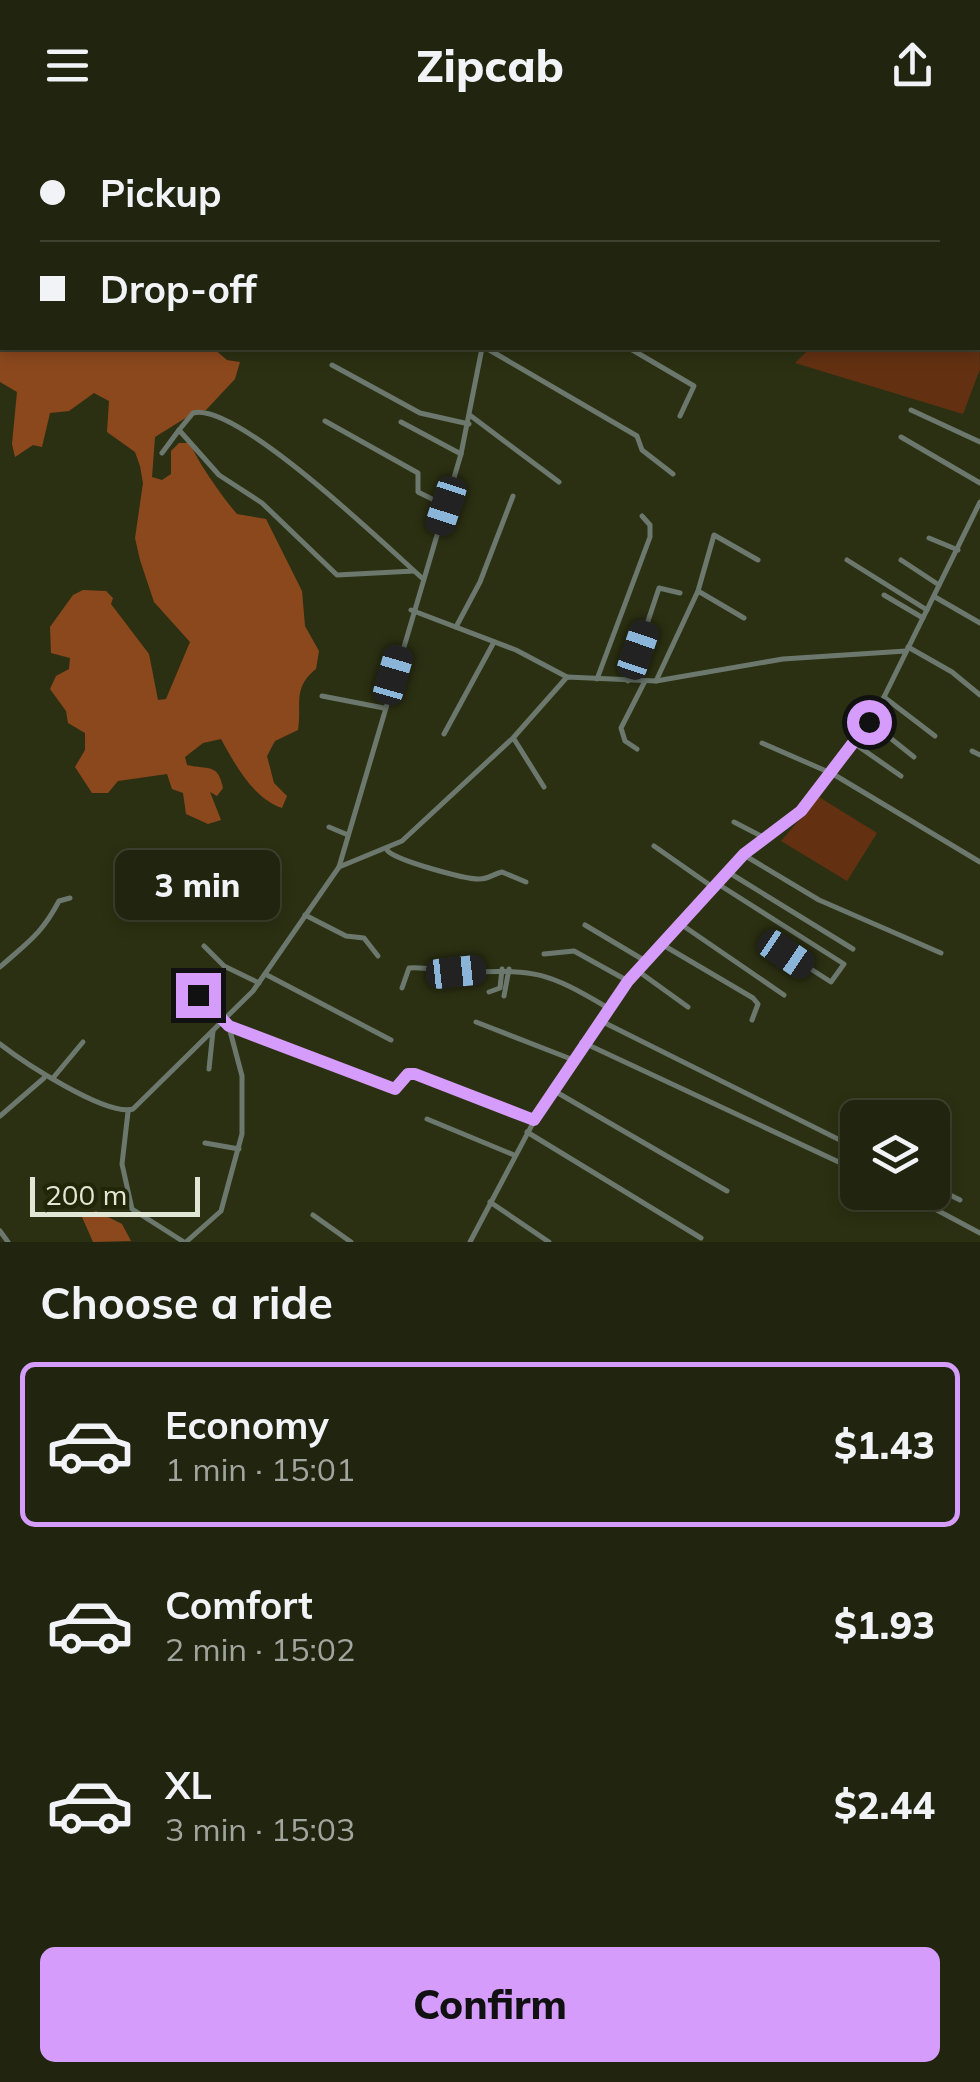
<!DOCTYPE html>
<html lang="en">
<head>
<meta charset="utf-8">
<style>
  body { margin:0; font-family:Mulish,sans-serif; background:#292c17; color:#f1f3f6; height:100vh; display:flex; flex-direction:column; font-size:38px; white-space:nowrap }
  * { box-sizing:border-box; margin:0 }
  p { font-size:32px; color:#a2a49e }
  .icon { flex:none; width:55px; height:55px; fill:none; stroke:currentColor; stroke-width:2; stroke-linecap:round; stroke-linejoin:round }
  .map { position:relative; height:1112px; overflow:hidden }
  .panel { display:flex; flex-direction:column; background:#21240e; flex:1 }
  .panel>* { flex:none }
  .top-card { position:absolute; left:0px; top:0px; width:980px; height:220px; box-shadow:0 5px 15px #0003,0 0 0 2px #3e412e; display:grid; align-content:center; height:220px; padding:0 40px; background:#21240e }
  .tools { position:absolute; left:840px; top:970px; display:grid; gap:20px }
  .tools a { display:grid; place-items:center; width:110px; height:110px; border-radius:15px; background:#21240e; box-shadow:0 5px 15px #0003,0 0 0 2px #3e412e; font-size:50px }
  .scale { position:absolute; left:30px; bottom:25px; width:170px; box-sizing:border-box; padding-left:10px; border:5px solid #e2e6d4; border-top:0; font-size:28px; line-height:35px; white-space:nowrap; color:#e2e6d4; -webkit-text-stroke:8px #222608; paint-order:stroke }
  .end { position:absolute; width:45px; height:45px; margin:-22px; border:12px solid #d59cfb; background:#111; box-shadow:0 0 0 5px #111 }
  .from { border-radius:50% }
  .bubble { position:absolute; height:70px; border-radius:15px; background:#21240e; box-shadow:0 5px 15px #0003,0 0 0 2px #3e412e; font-size:32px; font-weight:800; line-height:70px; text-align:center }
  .car { position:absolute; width:30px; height:60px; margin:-30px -15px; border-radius:12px; box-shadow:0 0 8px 2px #0007; background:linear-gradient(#222 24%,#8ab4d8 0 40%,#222 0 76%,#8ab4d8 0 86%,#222 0) }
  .top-card b { display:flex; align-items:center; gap:35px; height:95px; font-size:38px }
  .top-card b+b { border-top:2px solid #3e412e }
  .top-card i { width:25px; height:25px; background:#f1f3f6 }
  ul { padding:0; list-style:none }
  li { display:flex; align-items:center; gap:30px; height:165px; margin:0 20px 15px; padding:0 20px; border:5px solid transparent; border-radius:15px }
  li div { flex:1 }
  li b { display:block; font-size:38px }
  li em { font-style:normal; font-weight:800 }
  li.selected { border-color:#d59cfb }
  li>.icon { width:90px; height:90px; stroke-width:1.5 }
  h2 { padding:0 40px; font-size:45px; line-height:120px }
  .cta { display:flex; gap:20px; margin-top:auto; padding:20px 40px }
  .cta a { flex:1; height:115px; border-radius:15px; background:#d59cfb; color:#111; font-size:40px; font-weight:800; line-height:115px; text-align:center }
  header { display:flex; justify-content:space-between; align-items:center; height:130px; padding:0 40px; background:#21240e; font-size:45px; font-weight:800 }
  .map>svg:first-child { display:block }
  .green { fill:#633112 }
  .forest { fill:#8c481d }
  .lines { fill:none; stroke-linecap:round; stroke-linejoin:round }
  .river { stroke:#0b1a17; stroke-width:10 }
  .minor { stroke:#6c786d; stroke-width:5 }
  .route { stroke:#d59cfb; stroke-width:12 }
</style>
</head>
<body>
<header><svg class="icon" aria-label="menu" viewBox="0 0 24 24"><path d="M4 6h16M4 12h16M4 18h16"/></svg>Zipcab<svg class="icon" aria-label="share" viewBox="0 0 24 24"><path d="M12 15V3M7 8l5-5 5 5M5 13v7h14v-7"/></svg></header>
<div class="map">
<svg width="980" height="1112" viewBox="0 0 980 1112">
  <rect width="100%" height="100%" fill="#2c3012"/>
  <!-- green -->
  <g class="green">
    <path d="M978,152L980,239L963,284L795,233L810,218H978Z"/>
    <path d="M819,667L877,703L847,751L781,711Z"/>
  </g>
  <!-- forest -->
  <g class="forest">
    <path d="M0,0L10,2H2V218H213L227,230L240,232L235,249L206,280L192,284L155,307L152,347L162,350L171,344V321L179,313H190C197,331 223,368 237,384L266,389L302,461L305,496L319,521L316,539C292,558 302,574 298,600L275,611L267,626L274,653L287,666L282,678C253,668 236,636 221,609L203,613L185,627L187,635C209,640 218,633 223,658L217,666L210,662L221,690L208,694L186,684L183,663L172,659L167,644L118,651L108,663H92L75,637L85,620V603L68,593L66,581L50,559L56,546L69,539L70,528L51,523L50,497L73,465L83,460L106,461L113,468L111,474L149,524L158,570L166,569L190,512L154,472L140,430L135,408L143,353L140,336L135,322L107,302L109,271L94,263L69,281L50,283L42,317L33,315L15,327L12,314L17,262L0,252Z"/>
    <path d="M96,1081L122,1094L131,1111L93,1112L82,1087Z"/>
  </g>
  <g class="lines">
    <!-- river -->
    <path class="river" d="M624,0L630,2"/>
    <!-- minor -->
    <g class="minor">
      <path d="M237,0L239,2"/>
      <path d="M475,0V2"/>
      <path d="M499,0L504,2"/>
      <path d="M175,2V0"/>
      <path d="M978,69L980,68"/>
      <path d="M978,116L980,115"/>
      <path d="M486,218L637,306L642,320L673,344"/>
      <path d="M629,218L694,256L680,286"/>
      <path d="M332,235L420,283L469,294"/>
      <path d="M911,280L980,312"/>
      <path d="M471,286L559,352"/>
      <path d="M325,291L418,343V362L446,376"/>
      <path d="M401,292L461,324"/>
      <path d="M179,300L193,283C236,271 385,415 422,448"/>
      <path d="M901,307L980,353"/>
      <path d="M162,323L179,300L219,345L262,373L337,445L414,441"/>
      <path d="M929,408L958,420"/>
      <path d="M847,430L927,480"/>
      <path d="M901,430L939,455"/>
      <path d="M698,461L744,488"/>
      <path d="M884,465L923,488"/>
      <path d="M935,467L980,493"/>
      <path d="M411,480L516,520L567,547"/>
      <path d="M456,497L480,452L513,366"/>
      <path d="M908,517L952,542L980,565"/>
      <path d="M597,549L650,407V395L642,386"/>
      <path d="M628,551L659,458L680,463"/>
      <path d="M656,551L698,461L714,405L758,430"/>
      <path d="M322,566L384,578"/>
      <path d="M884,567L935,606"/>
      <path d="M869,591L914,627"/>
      <path d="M444,604L494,512"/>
      <path d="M514,609L544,657"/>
      <path d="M762,613L833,644L980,732"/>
      <path d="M855,614L901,646"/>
      <path d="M637,619L625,611L621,598L645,551"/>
      <path d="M972,621L980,625"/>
      <path d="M734,692L765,708"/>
      <path d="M329,697L348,705"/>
      <path d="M654,716L714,758"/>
      <path d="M387,720C394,730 464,749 479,749C489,749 493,744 502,742L526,752"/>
      <path d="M744,725L819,770L941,823"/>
      <path d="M339,737L461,324L482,218"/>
      <path d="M728,742L853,819"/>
      <path d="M718,754L844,834L831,852L786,823"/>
      <path d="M305,785L346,806L364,808L378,826"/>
      <path d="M585,795L647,832"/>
      <path d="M682,795L784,865"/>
      <path d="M663,815L753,868L758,874L752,890"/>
      <path d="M204,816L224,836L259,853"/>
      <path d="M544,824L574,821L628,851"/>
      <path d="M0,837C28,812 41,805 59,771L70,768"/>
      <path d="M638,841L688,877"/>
      <path d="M265,844L391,910"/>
      <path d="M402,858L409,838C425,836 441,842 457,842C534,841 539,837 608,878"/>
      <path d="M489,862L500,858L502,839"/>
      <path d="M504,866L509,839"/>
      <path d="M599,890L858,1019"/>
      <path d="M476,892L571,929"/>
      <path d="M229,897L395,959L408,944H415L533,990"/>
      <path d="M582,912L858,1041"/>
      <path d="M0,914C23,932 107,987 133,979L253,861L339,737L402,711L513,608L567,547L656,551L783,529L906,521"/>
      <path d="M209,939L213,901"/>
      <path d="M53,948L83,912"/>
      <path d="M551,959L727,1061"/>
      <path d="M128,982L122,1034L132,1079L184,1112"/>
      <path d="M0,986L44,948"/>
      <path d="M427,989L514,1025"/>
      <path d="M527,1002L701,1108"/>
      <path d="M205,1013L239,1019"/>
      <path d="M932,1056L960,1070"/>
      <path d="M903,1062L980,1103"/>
      <path d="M490,1072L549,1112"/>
      <path d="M313,1085L351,1112"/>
      <path d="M0,1101L8,1112"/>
      <path d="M186,1112L221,1081L242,1004V946L229,897L198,865"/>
      <path d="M470,1112L551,959L608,878L744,725L801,681L855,614L884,567L980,372"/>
    </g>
  </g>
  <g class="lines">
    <!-- route -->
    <path class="route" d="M198,865L229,896L395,959L408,944H415L534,990L628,851L744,724L801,681L869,592"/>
  </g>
</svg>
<div class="tools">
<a><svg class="icon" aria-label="layers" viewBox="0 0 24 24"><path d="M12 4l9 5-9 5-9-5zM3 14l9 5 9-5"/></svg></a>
</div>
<div class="scale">200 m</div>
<i class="end from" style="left:869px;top:592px"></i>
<i class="end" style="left:198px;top:865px"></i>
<div class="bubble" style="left:115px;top:720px;width:165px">3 min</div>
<i class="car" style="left:446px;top:376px;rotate:198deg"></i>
<i class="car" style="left:638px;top:520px;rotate:19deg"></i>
<i class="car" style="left:393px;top:545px;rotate:16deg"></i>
<i class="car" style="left:786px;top:824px;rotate:124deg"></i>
<i class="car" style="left:456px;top:842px;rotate:84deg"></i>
<div class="top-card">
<b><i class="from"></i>Pickup</b>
<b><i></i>Drop-off</b>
</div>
</div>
<section class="panel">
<h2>Choose a ride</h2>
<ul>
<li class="selected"><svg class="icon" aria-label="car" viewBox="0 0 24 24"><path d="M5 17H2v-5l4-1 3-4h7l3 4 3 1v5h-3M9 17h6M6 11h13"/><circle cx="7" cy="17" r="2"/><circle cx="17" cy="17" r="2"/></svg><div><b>Economy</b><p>1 min · 15:01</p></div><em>$1.43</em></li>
<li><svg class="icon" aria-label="car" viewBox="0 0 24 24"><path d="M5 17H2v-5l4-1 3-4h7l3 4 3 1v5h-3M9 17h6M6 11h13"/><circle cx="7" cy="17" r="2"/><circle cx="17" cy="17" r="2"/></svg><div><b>Comfort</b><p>2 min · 15:02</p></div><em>$1.93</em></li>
<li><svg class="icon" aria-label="car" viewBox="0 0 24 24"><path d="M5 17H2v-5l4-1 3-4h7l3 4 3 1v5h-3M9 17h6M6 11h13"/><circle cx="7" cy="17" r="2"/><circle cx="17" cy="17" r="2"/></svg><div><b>XL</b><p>3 min · 15:03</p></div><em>$2.44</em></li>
</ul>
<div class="cta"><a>Confirm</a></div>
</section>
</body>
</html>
